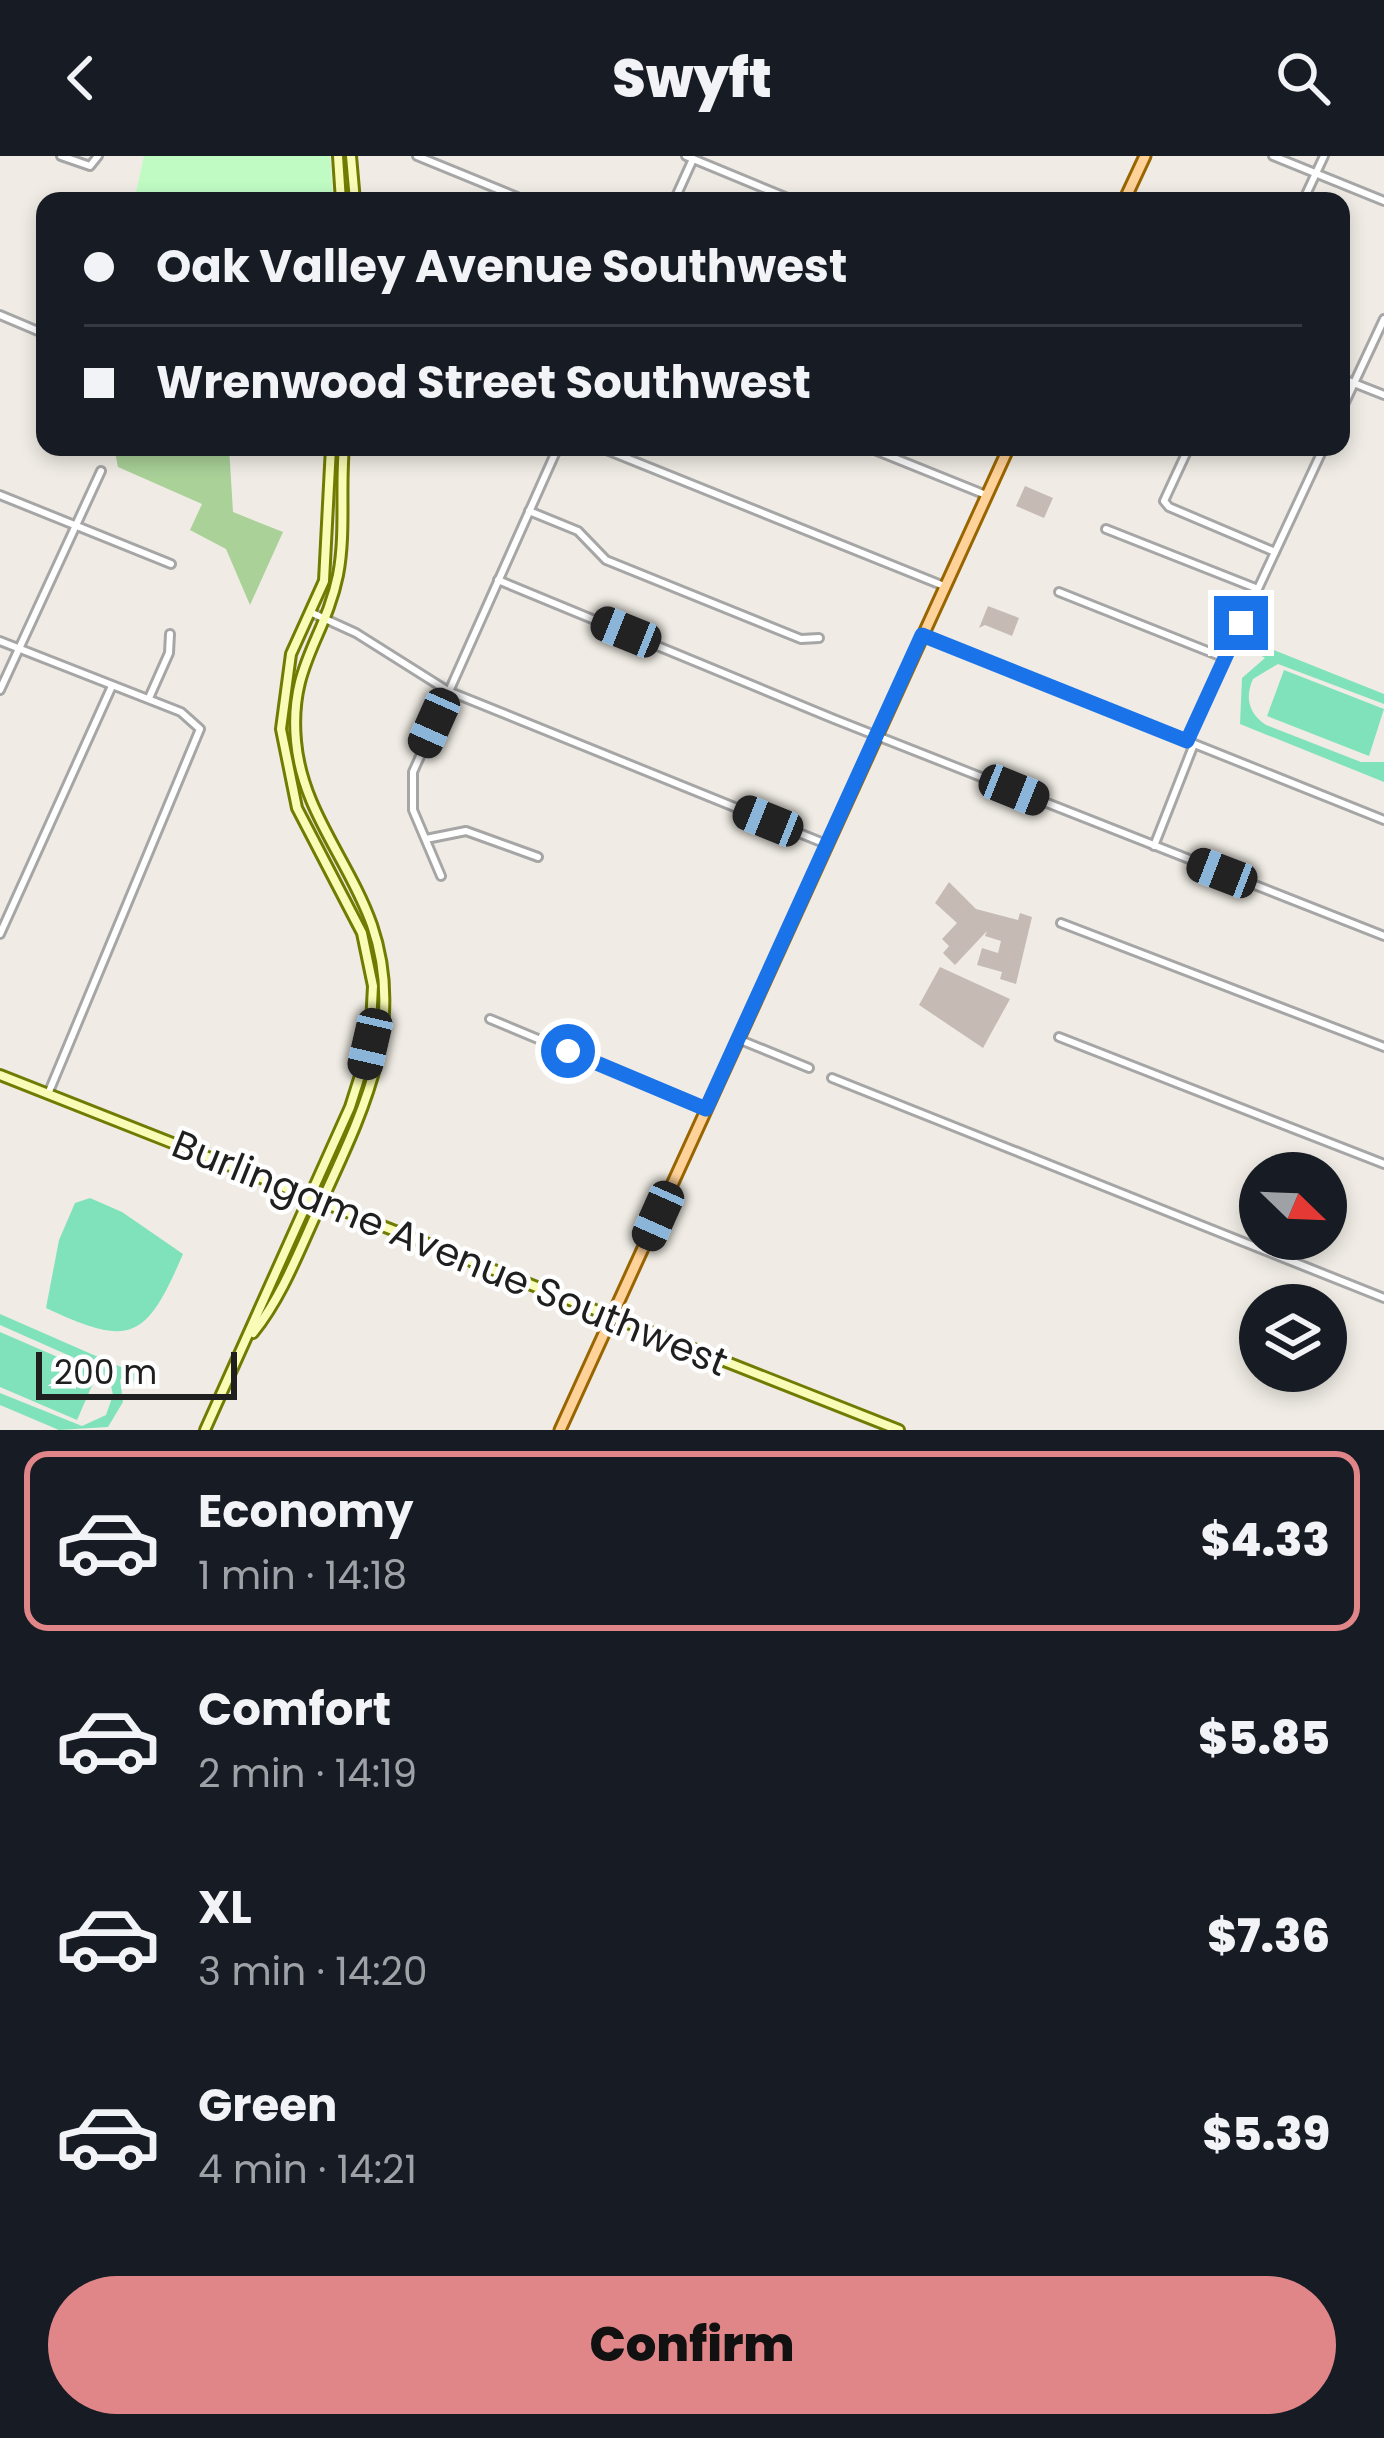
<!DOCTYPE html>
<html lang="en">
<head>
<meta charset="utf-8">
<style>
  body { margin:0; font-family:Poppins,sans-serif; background:#242831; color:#f1f3f6; height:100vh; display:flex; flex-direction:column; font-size:45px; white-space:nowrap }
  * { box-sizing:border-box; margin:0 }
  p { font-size:39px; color:#9ea1a6 }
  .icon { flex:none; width:66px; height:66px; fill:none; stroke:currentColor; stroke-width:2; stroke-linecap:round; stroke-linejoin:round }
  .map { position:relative; height:1274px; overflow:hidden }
  .drawer { display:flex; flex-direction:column; background:#171b24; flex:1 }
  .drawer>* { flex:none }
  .hud { position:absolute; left:36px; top:36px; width:1314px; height:264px; border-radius:24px; box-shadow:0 6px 18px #0003; display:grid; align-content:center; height:264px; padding:0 48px; background:#171b24 }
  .needle { width:78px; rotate:113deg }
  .buttons { position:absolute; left:1239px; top:996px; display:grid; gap:24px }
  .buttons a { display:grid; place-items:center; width:108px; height:108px; border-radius:50%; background:#171b24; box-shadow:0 6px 18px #0003; font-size:60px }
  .scale { position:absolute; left:36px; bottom:30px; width:201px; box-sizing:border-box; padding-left:12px; border:6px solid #1f1f1f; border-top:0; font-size:33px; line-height:42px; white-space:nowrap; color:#1f1f1f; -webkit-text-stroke:9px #fff; paint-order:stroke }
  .end { position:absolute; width:54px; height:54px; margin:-27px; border:15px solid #1a73e8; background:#fff; box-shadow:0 0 0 6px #fff }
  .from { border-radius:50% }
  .car { position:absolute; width:36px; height:72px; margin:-36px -18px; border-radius:15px; box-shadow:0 0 9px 3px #0007; background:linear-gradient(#222 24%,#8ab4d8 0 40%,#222 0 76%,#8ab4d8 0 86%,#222 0) }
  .hud b { display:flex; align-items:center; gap:42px; height:114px; font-size:45px }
  .hud b+b { border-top:3px solid #363941 }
  .hud i { width:30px; height:30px; background:#f1f3f6 }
  ul { padding:21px 0 0; list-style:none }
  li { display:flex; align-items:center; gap:36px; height:180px; margin:0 24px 18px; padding:0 24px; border:6px solid transparent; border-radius:24px }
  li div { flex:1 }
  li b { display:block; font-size:45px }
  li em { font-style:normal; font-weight:800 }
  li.current { border-color:#e18688 }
  li>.icon { width:108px; height:108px; stroke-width:1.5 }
  .cta { display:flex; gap:24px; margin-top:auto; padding:24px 48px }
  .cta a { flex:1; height:138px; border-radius:72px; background:#e18688; color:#111; font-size:48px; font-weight:800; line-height:138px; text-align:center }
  header { display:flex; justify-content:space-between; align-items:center; height:156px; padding:0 48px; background:#171b24; font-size:54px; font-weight:800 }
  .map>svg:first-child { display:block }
  .forest { fill:#a9d198 }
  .park { fill:#c0fbc4 }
  .pitch { fill:#80e2bb }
  .building { fill:#c5bbb4 }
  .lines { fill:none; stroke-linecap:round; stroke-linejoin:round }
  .street-casing { stroke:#a6a6a6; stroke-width:12 }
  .secondary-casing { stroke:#6f7b01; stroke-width:14 }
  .primary-casing { stroke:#996500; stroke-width:15 }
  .street { stroke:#fff; stroke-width:6 }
  .secondary { stroke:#f9fcb7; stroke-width:8 }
  .primary { stroke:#ffd29a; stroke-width:9 }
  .route { stroke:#1a73e8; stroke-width:15 }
  .labels { text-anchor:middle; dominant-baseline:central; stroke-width:9; stroke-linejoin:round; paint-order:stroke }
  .street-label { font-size:39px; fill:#1f1f1f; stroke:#fff }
</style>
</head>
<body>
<header><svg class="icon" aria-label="back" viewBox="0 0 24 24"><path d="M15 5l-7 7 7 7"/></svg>Swyft<svg class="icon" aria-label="search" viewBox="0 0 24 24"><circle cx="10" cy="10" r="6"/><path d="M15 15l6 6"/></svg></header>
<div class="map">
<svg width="1384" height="1274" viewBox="0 0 1384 1274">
  <rect width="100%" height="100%" fill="#f0ece5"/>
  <!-- forest -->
  <path class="forest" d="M114,291H229L233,356L283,376L250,449L226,393L190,374L202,348L118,311Z"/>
  <!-- park -->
  <path class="park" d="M144,0H330L333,45H134Z"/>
  <!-- pitch -->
  <g class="pitch">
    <path d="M1264,490L1384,538V548L1278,508L1253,523C1245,541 1248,557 1266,569L1361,606H1384V626L1240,568L1242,522L1265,502L1260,499Z"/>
    <path d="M1284,514L1384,553L1369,600L1267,560Z"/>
    <path d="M90,1042L122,1056L183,1098C146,1184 131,1192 46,1152L59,1084L75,1047Z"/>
    <path d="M0,1158L137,1218L133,1227L120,1223L123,1246L108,1271L59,1274L0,1249V1237L82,1270L106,1259L113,1239L110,1225L95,1211L0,1169Z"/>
    <path d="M0,1176L97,1218L77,1264L0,1231Z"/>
  </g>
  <!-- building -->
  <g class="building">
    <path d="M1025,330L1053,342L1044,362L1016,350Z"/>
    <path d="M988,450L1019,462L1012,480L985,469L979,472Z"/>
    <path d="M949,726L976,753L1018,764L1020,757L1032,761L1016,828L1000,823L1002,816L977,809L982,792L998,797L1001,785L985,780L987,775L955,809L943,797L949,790L942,783L957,767L935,747Z"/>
    <path d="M940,811L1010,843L983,892L919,849Z"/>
  </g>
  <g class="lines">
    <defs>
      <g id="street">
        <path d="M61,0L90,10L98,0"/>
        <path d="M417,0L527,45"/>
        <path d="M686,0L795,45"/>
        <path d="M1273,0L1384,45"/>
        <path d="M674,45L693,3"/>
        <path d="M1303,45L1324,0"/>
        <path d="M0,159L45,178"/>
        <path d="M1341,222L1384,239"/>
        <path d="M1341,255L1384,163"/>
        <path d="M599,291L944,430"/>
        <path d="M867,291L986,339"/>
        <path d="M1189,291L1164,345L1169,351L1275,396"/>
        <path d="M0,339L171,408"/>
        <path d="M529,355L578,375L606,404L801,483L819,482"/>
        <path d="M1106,373L1258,433"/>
        <path d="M498,424L834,563L1384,780"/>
        <path d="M1059,436L1225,502"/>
        <path d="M310,456L356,477L448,535L826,688"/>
        <path d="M925,480L1384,664"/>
        <path d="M0,485L181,556L200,573L48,938"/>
        <path d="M0,534L101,315"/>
        <path d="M149,542L169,497L170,478"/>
        <path d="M1187,585L1324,291"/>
        <path d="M426,683L466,675L538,701"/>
        <path d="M1154,690L1194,588"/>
        <path d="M441,720L413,654V616L558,291"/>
        <path d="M1061,767L1384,891"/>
        <path d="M0,778L112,530"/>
        <path d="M490,863L706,953"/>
        <path d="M1059,881L1384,1008"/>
        <path d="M738,883L809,912"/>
        <path d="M832,922L1384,1142"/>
      </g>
      <g id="secondary">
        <path d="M338,0L341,45"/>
        <path d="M351,0L355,45"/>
        <path d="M0,919L899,1274"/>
        <path d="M253,1177C281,1142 298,1098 317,1056C359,963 408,874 372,769C349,704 302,655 296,585C289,510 325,483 338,419C346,377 340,333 344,291"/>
        <path d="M205,1274L350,951L370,888L373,830L362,777L297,652L281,573L291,498L324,425L331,291"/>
      </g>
      <g id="primary">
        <path d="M1124,45L1145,0"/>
        <path d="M560,1274L1009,291"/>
      </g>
    </defs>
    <!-- street casing -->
    <use href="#street" class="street-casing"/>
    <!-- secondary casing -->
    <use href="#secondary" class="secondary-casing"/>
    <!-- primary casing -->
    <use href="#primary" class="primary-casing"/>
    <!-- street -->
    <use href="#street" class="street"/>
    <!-- secondary -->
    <use href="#secondary" class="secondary"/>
    <!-- primary -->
    <use href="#primary" class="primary"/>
  </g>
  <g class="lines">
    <!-- route -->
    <path class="route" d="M568,895L706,953L922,479L1187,585L1241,467"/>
  </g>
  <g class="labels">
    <!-- street labels -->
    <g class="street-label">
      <text transform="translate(450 1097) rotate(22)">Burlingame Avenue Southwest</text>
    </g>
  </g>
</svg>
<div class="buttons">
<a><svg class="needle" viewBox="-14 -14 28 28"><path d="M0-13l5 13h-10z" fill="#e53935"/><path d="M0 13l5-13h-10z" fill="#9ea1a6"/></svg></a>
<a><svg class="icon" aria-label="layers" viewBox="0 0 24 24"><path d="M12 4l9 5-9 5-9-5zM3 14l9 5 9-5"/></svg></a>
</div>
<div class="scale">200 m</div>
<i class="end from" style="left:568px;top:895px"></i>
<i class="end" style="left:1241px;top:467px"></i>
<i class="car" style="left:626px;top:476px;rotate:292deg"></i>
<i class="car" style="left:434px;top:567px;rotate:204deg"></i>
<i class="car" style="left:1014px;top:634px;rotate:112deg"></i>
<i class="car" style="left:768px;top:665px;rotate:292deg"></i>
<i class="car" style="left:1222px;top:717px;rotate:291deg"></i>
<i class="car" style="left:370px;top:888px;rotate:193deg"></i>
<i class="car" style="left:658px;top:1060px;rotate:204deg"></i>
<div class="hud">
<b><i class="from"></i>Oak Valley Avenue Southwest</b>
<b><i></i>Wrenwood Street Southwest</b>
</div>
</div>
<section class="drawer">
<ul>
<li class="current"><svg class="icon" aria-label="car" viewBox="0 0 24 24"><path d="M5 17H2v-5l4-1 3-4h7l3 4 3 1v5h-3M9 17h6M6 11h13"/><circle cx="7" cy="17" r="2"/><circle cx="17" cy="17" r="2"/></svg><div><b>Economy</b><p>1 min · 14:18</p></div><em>$4.33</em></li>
<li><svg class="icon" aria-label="car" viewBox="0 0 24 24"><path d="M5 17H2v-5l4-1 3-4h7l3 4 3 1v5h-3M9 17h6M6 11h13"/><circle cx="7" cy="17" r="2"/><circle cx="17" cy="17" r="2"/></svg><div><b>Comfort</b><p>2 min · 14:19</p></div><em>$5.85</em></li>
<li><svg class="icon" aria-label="car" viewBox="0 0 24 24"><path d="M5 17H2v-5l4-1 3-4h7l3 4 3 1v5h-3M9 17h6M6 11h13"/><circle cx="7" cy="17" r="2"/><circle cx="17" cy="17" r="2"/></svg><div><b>XL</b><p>3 min · 14:20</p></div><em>$7.36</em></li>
<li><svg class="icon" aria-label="car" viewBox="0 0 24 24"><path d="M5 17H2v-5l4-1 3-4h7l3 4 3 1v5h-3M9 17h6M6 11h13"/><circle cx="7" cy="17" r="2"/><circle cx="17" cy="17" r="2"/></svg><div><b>Green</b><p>4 min · 14:21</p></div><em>$5.39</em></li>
</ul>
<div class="cta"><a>Confirm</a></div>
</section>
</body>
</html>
